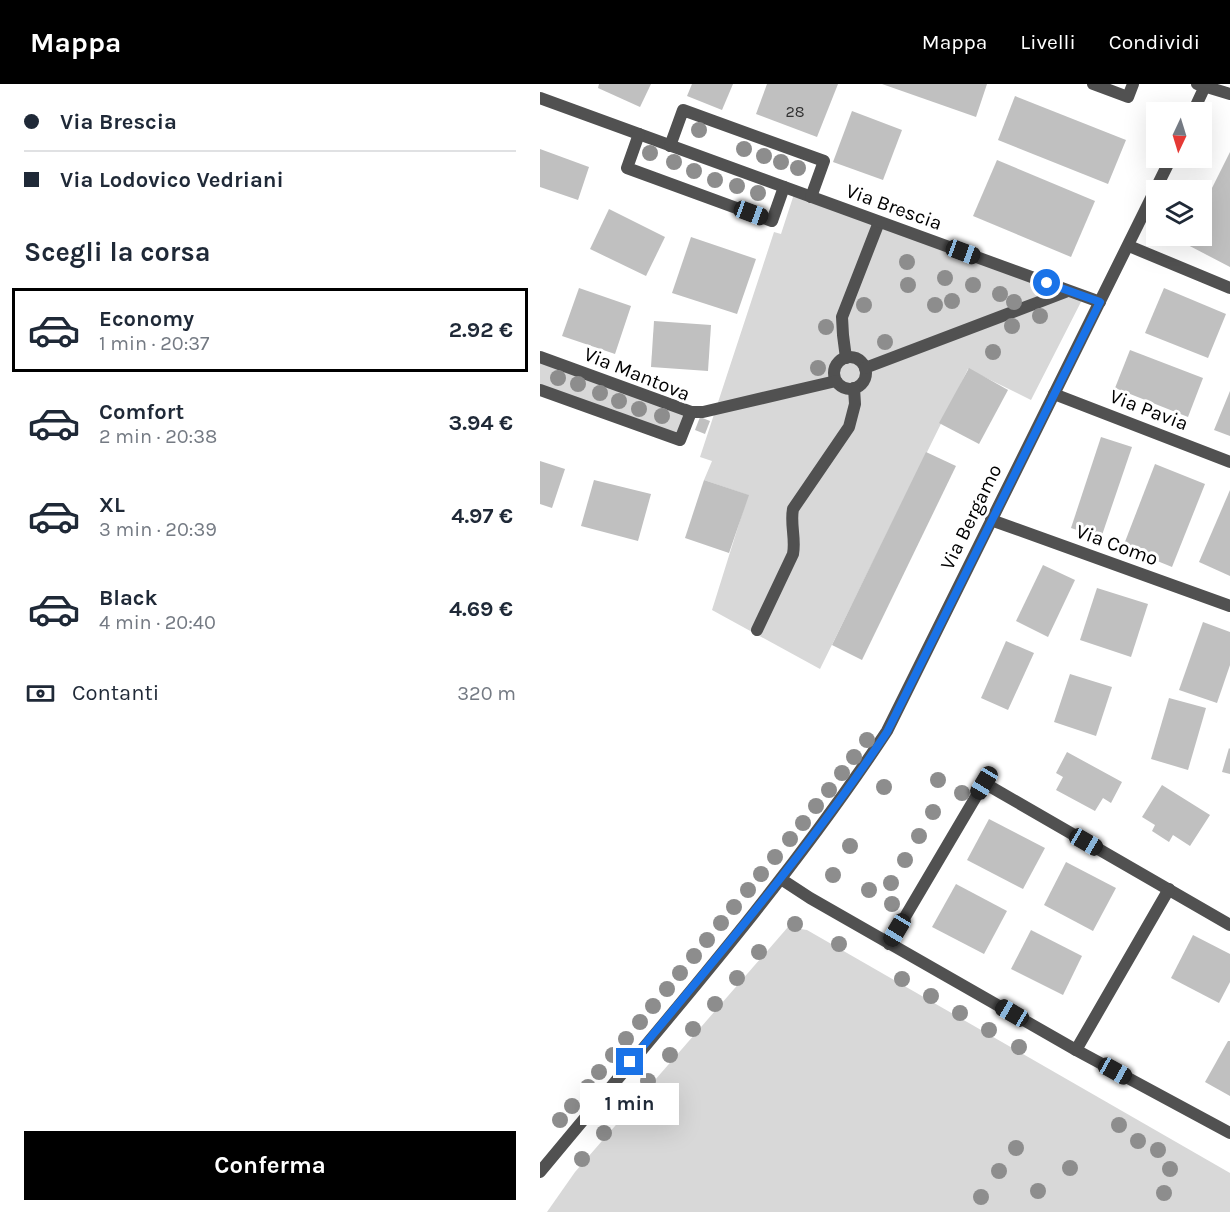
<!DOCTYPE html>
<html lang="it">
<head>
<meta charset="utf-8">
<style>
  body { margin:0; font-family:Karla,sans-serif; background:#f2f2f3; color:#1f2937; height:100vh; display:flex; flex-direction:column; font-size:22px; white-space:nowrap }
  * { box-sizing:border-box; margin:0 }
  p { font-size:20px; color:#747a83 }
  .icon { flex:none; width:33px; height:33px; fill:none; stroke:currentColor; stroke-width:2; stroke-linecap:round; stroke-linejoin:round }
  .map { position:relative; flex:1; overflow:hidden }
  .side { display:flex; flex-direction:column; background:#fff; width:540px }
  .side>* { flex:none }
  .guide { display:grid; align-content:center; height:132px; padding:0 24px; background:#fff }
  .needle { width:39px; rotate:184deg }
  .fabs { position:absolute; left:606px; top:18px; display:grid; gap:12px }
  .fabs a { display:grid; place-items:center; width:66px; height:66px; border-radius:0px; background:#fff; box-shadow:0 6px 24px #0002; font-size:30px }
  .end { position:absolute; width:27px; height:27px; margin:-14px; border:8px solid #1a73e8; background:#fff; box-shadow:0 0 0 3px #fff }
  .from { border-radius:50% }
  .bubble { position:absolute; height:42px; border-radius:0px; background:#fff; box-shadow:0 6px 24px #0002; font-size:20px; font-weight:700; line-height:42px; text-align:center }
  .car { position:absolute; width:18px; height:36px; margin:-18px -9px; border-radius:8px; box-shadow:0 0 4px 2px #0007; background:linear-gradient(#222 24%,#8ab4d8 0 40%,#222 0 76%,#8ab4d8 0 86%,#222 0) }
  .guide b { display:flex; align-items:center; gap:21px; height:57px; font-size:22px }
  .guide b+b { border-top:2px solid #e0e1e3 }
  .guide i { width:15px; height:15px; background:#1f2937 }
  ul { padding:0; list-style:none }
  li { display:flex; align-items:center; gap:18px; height:84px; margin:0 12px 9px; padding:0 12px; border:3px solid transparent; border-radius:0px }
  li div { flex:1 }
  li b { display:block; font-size:22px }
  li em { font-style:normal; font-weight:700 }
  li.active { border-color:#000 }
  li>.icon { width:54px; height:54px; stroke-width:1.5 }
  h2 { padding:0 24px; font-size:27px; line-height:72px }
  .pay { display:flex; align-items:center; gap:15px; height:66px; padding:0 24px; font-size:22px }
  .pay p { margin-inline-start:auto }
  .action { display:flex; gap:12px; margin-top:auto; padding:12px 24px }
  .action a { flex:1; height:69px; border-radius:0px; background:#000; color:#fff; font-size:24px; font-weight:700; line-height:69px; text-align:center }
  header { display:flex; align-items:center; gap:36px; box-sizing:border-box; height:84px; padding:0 30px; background:#000; color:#fff }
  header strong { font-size:28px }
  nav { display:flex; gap:33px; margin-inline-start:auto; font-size:21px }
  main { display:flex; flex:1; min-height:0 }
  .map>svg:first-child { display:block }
  .green { fill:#d8d8d8 }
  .building { fill:#c0c0c0 }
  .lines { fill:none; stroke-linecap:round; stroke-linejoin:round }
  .pedestrian { stroke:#515151; stroke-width:12 }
  .minor { stroke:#515151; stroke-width:12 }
  .tertiary { stroke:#515151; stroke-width:12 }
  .tree { fill:#8d8d8d }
  .route { stroke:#1a73e8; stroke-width:8 }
  .labels { text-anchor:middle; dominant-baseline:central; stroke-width:6; stroke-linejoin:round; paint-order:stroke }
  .number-label { font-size:16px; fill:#303030 }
  .street-label { font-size:20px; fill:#000; stroke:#fff }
</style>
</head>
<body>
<header>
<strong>Mappa</strong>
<nav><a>Mappa</a><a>Livelli</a><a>Condividi</a></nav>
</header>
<main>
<section class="side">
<div class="guide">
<b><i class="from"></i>Via Brescia</b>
<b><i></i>Via Lodovico Vedriani</b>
</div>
<h2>Scegli la corsa</h2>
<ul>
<li class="active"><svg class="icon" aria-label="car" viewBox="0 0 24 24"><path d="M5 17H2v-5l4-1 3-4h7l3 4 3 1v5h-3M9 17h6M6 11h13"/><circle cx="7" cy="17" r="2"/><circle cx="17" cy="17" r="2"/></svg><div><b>Economy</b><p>1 min · 20:37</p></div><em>2.92 €</em></li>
<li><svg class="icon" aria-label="car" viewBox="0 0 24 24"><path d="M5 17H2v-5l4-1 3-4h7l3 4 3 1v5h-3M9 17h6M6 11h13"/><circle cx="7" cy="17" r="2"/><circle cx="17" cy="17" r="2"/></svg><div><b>Comfort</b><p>2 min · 20:38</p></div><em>3.94 €</em></li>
<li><svg class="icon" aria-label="car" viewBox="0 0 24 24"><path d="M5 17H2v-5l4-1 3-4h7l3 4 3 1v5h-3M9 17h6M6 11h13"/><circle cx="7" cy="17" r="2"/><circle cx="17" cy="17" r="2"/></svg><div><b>XL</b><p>3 min · 20:39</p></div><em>4.97 €</em></li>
<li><svg class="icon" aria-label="car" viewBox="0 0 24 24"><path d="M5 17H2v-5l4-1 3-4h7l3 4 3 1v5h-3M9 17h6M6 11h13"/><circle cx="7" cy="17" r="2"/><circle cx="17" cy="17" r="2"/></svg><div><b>Black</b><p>4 min · 20:40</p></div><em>4.69 €</em></li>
</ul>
<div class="pay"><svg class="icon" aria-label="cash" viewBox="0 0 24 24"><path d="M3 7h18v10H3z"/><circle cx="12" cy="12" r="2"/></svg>Contanti<p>320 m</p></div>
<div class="action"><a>Conferma</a></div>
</section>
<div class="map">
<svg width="690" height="1128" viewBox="0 0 690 1128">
  <rect width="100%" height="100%" fill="#fff"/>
  <!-- green -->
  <g class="green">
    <path d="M255,107L544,212L491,316L428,285L280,585L172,526L208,411L164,396L172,377L160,373L234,148L241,150Z"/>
    <path d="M0,277L151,328L140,356L0,306Z"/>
    <path d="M248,843L267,846L690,1089V1128H7L35,1088Z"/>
  </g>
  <!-- building -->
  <g class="building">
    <path d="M59,0H111L100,23L58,4Z"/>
    <path d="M152,0H193L182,26L147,12Z"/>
    <path d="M227,0H298L277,53L216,30Z"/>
    <path d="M342,0H447L436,33Z"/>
    <path d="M475,12L586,56L568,100L458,56Z"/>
    <path d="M312,27L362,46L343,96L293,78Z"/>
    <path d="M0,65L49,83L38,116L0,103Z"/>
    <path d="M690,68V183L644,159L648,152H662V124Z"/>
    <path d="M457,76L555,117L531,173L433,132Z"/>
    <path d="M69,125L125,153L106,192L50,165Z"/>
    <path d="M151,153L216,175L197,230L132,209Z"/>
    <path d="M39,204L91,222L75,270L22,252Z"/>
    <path d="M624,204L686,230L668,274L605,249Z"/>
    <path d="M114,237L171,241L168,287L111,283Z"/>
    <path d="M590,266L663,294L648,333L575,304Z"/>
    <path d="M429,284L468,306L439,360L399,339Z"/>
    <path d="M690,307V352L674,346Z"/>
    <path d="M160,333L170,337L165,350L155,346Z"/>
    <path d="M561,353L592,363L561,454L531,444Z"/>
    <path d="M386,368L416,382L322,576L292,561Z"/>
    <path d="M0,377L25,385L12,424L0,420Z"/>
    <path d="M615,380L665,400L632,483L583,463Z"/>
    <path d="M54,396L111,410L98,457L41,442Z"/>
    <path d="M164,396L209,411L189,469L145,454Z"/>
    <path d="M690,406V492L659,478Z"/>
    <path d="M503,481L535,496L508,553L476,537Z"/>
    <path d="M557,504L608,520L591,573L540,556Z"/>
    <path d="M663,538L690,548V581L677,619L639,606Z"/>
    <path d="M466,557L494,569L468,626L441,614Z"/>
    <path d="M530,590L572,603L556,652L514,638Z"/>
    <path d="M629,614L666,624L648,686L611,675Z"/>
    <path d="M689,664L690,665V690L682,688Z"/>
    <path d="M527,668L582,698L571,719L563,714L555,727L516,706L523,693L516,689Z"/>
    <path d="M622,701L670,731L650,762L633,751L629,758L612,747L615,741L602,733Z"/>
    <path d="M449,735L505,764L483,805L427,776Z"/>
    <path d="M526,778L576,804L553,847L504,821Z"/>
    <path d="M416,800L467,827L444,870L392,843Z"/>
    <path d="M491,846L542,872L523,911L471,885Z"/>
    <path d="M653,851L690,870V898L679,919L631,894Z"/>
    <path d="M688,957H690V1012L665,998Z"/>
  </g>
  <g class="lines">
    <!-- pedestrian -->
    <g class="pedestrian">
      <circle cx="310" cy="289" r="16"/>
      <path d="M306,274L303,251L302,233L339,138"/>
      <path d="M325,284L528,207"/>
      <path d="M151,328H163L296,297"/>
      <path d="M217,546L253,470C256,455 250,440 253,425L309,343L315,320L314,304"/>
    </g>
    <!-- minor -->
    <g class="minor">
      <path d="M553,0L588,13L593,0"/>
      <path d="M0,14L560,218"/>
      <path d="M653,28L666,0"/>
      <path d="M99,50L87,84L232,137L244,103"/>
      <path d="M130,62L143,26L284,77L271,113"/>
      <path d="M589,162L690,204"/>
      <path d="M0,273L151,328L140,356L0,306"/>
      <path d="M514,310L690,378"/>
      <path d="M451,436L690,522"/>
      <path d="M241,795L270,814L536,966L690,1049"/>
      <path d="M349,860L444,699L690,841"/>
      <path d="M536,966L629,805"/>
      <path d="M0,1088C119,944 244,803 347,647L631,74"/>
    </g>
    <!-- tertiary -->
    <path class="tertiary" d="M657,0L690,10"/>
  </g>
  <!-- trees -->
  <g class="tree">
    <circle cx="159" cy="46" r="8"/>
    <circle cx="204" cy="65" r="8"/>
    <circle cx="110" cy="69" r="8"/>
    <circle cx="224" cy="72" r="8"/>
    <circle cx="134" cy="78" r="8"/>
    <circle cx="241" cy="78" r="8"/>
    <circle cx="258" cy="84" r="8"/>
    <circle cx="154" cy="87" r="8"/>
    <circle cx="175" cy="96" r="8"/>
    <circle cx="197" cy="102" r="8"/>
    <circle cx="218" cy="109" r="8"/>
    <circle cx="367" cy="178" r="8"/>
    <circle cx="405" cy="194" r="8"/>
    <circle cx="368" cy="201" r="8"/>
    <circle cx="433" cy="201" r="8"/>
    <circle cx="460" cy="210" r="8"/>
    <circle cx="412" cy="217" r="8"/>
    <circle cx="474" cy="218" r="8"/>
    <circle cx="324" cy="221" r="8"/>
    <circle cx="395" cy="221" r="8"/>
    <circle cx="500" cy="232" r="8"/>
    <circle cx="472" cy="242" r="8"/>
    <circle cx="286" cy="243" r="8"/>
    <circle cx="345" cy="258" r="8"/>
    <circle cx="453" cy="268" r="8"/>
    <circle cx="278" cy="284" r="8"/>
    <circle cx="18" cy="294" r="8"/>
    <circle cx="38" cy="300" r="8"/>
    <circle cx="60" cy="309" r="8"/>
    <circle cx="79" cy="317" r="8"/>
    <circle cx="99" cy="325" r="8"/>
    <circle cx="122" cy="332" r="8"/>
    <circle cx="327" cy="656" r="8"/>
    <circle cx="314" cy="673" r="8"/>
    <circle cx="302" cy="689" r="8"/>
    <circle cx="398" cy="696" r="8"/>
    <circle cx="344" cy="703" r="8"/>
    <circle cx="289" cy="706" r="8"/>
    <circle cx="422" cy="709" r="8"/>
    <circle cx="276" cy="722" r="8"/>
    <circle cx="393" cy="728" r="8"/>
    <circle cx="263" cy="739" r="8"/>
    <circle cx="379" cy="752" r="8"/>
    <circle cx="250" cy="755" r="8"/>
    <circle cx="310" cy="762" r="8"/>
    <circle cx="235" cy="773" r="8"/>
    <circle cx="365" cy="776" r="8"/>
    <circle cx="221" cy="790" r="8"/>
    <circle cx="293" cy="791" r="8"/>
    <circle cx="351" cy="799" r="8"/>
    <circle cx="208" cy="806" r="8"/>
    <circle cx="329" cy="806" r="8"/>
    <circle cx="352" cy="820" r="8"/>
    <circle cx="194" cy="823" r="8"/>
    <circle cx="181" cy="839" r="8"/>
    <circle cx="255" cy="840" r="8"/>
    <circle cx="167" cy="856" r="8"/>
    <circle cx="299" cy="860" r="8"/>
    <circle cx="219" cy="868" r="8"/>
    <circle cx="154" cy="872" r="8"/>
    <circle cx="140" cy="889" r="8"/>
    <circle cx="197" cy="894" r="8"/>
    <circle cx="362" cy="895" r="8"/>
    <circle cx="127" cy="905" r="8"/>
    <circle cx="391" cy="912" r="8"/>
    <circle cx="175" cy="920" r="8"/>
    <circle cx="113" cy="922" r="8"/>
    <circle cx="420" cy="929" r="8"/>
    <circle cx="100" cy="938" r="8"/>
    <circle cx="153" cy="945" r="8"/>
    <circle cx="449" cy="946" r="8"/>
    <circle cx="86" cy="955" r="8"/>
    <circle cx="479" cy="963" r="8"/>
    <circle cx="73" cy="971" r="8"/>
    <circle cx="130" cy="971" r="8"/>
    <circle cx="59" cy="988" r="8"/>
    <circle cx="108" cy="997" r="8"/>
    <circle cx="48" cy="1003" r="8"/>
    <circle cx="32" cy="1022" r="8"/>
    <circle cx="86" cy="1023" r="8"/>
    <circle cx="20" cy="1036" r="8"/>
    <circle cx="579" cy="1041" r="8"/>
    <circle cx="64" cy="1049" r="8"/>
    <circle cx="598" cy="1057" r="8"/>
    <circle cx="476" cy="1064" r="8"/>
    <circle cx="618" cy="1066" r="8"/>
    <circle cx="42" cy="1075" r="8"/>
    <circle cx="530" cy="1084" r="8"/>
    <circle cx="630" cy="1085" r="8"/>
    <circle cx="459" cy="1087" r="8"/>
    <circle cx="498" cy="1107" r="8"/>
    <circle cx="624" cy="1109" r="8"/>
    <circle cx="441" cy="1113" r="8"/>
  </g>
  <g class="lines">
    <!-- route -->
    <path class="route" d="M90,978C180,870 270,764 347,648L560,218L507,199"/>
  </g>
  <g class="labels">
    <!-- number labels -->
    <g class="number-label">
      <text x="255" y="27">28</text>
    </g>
    <!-- street labels -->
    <g class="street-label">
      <text transform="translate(354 123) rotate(20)">Via Brescia</text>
      <text transform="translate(97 290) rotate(22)">Via Mantova</text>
      <text transform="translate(609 326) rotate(21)">Via Pavia</text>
      <text transform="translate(431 433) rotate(-64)">Via Bergamo</text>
      <text transform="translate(577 461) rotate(20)">Via Como</text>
    </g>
  </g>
</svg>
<div class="fabs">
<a><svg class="needle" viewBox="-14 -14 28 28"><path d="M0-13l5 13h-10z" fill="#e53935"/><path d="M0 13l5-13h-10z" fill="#747a83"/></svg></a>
<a><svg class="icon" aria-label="layers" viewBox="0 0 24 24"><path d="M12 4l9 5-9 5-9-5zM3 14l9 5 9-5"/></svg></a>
</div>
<i class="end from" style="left:507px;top:199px"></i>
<i class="end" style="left:90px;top:978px"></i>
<div class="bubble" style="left:40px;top:999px;width:99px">1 min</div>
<i class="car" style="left:211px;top:129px;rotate:110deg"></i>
<i class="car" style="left:423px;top:168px;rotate:110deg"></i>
<i class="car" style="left:444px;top:699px;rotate:211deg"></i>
<i class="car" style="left:546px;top:758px;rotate:120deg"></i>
<i class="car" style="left:357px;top:846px;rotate:211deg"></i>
<i class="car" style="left:472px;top:929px;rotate:300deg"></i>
<i class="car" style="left:575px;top:987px;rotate:119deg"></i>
</div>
</main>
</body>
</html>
